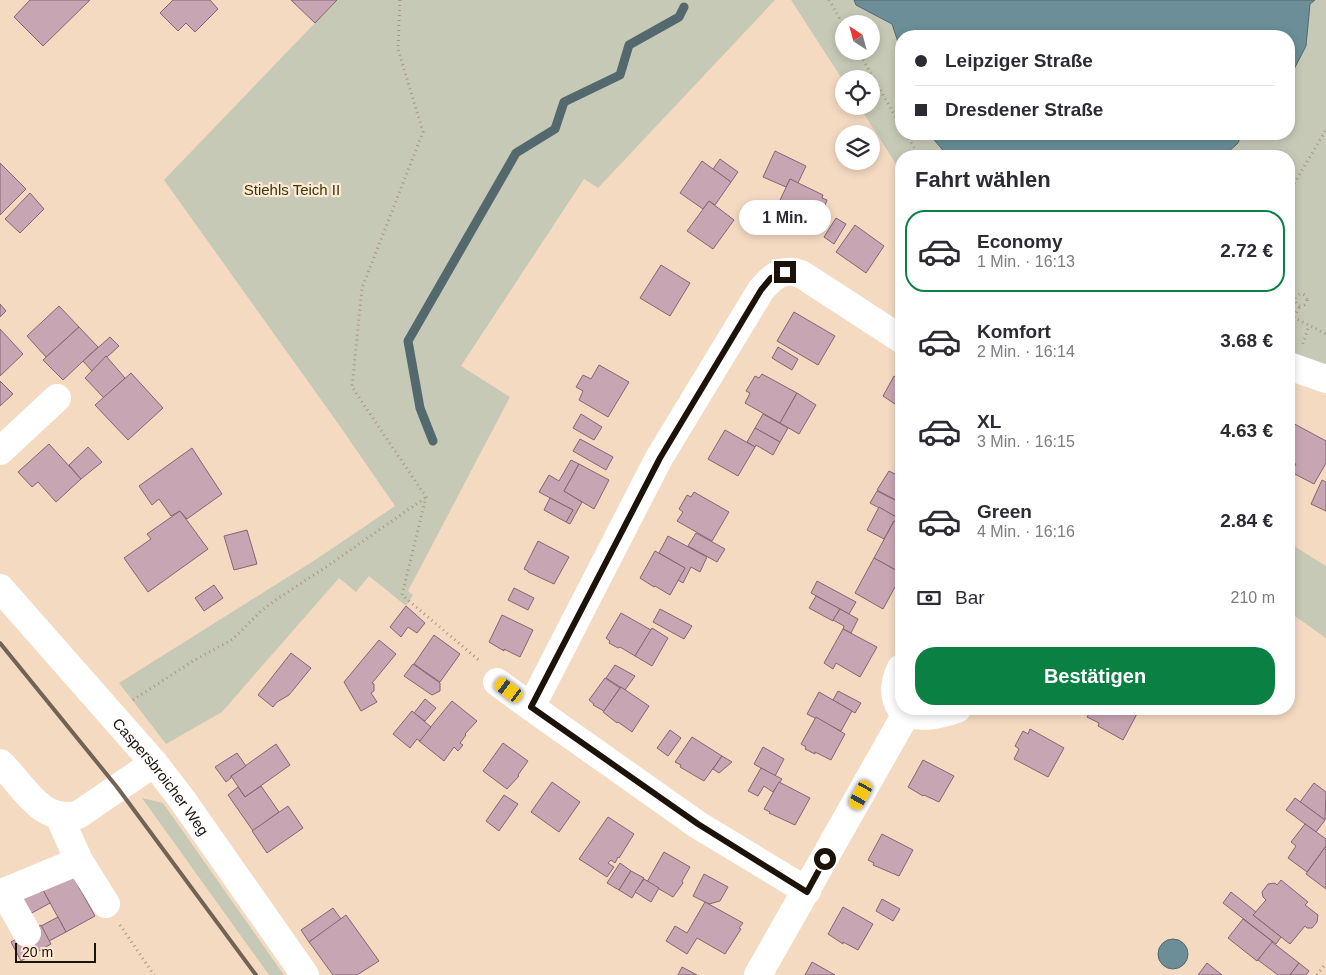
<!DOCTYPE html>
<html lang="de">
<head>
<meta charset="utf-8">
<style>
  body { margin:0; font-family:Arial,sans-serif; background:#f2f2f3; color:#2b2b33; height:100vh; display:flex; flex-direction:column; font-size:19px; white-space:nowrap }
  * { box-sizing:border-box; margin:0 }
  p { font-size:16px; color:#7c7c81 }
  .icon { flex:none; width:28px; height:28px; fill:none; stroke:currentColor; stroke-width:2; stroke-linecap:round; stroke-linejoin:round }
  .map { position:relative; flex:1; overflow:hidden }
  .side { position:absolute; left:895px; top:150px; width:400px; height:565px; display:flex; flex-direction:column; background:#fff; border-radius:20px; box-shadow:0 2px 8px #0003 }
  .side>* { flex:none }
  .top-card { position:absolute; left:895px; top:30px; width:400px; height:110px; border-radius:20px; box-shadow:0 2px 8px #0003; display:grid; align-content:center; height:110px; padding:0 20px; background:#fff }
  .needle { width:32px; rotate:324deg }
  .buttons { position:absolute; left:835px; top:15px; display:grid; gap:10px }
  .buttons a { display:grid; place-items:center; width:45px; height:45px; border-radius:50%; background:#fff; box-shadow:0 2px 8px #0003; font-size:25px }
  .scale { position:absolute; left:15px; bottom:12px; width:81px; box-sizing:border-box; padding-left:5px; border:2px solid #1b1209; border-top:0; font-size:14px; line-height:18px; white-space:nowrap; color:#1b1209; -webkit-text-stroke:4px #ffe8d5; paint-order:stroke }
  .end { position:absolute; width:22px; height:22px; margin:-11px; border:6px solid #1b1209; background:#fff; box-shadow:0 0 0 2px #fff }
  .from { border-radius:50% }
  .bubble { position:absolute; height:35px; border-radius:18px; background:#fff; box-shadow:0 2px 8px #0003; font-size:16px; font-weight:600; line-height:35px; text-align:center }
  .car { position:absolute; width:15px; height:30px; margin:-15px -8px; border-radius:6px; box-shadow:0 0 4px 1px #0007; background:linear-gradient(#f5c518 24%,#345 0 40%,#f5c518 0 76%,#345 0 86%,#f5c518 0) }
  .top-card b { display:flex; align-items:center; gap:18px; height:48px; font-size:19px }
  .top-card b+b { border-top:1px solid #e1e1e2 }
  .top-card i { width:12px; height:12px; background:#2b2b33 }
  ul { padding:0; list-style:none }
  li { display:flex; align-items:center; gap:15px; height:82px; margin:0 10px 8px; padding:0 10px; border:2px solid transparent; border-radius:20px }
  li div { flex:1 }
  li b { display:block; font-size:19px }
  li em { font-style:normal; font-weight:600 }
  li.active { border-color:#0b8043 }
  li>.icon { width:45px; height:45px; stroke-width:1.5 }
  h2 { padding:0 20px; font-size:22px; line-height:60px }
  .pay { display:flex; align-items:center; gap:12px; height:55px; padding:0 20px; font-size:19px }
  .pay p { margin-inline-start:auto }
  .cta { display:flex; gap:10px; margin-top:auto; padding:10px 20px }
  .cta a { flex:1; height:58px; border-radius:20px; background:#0b8043; color:#fff; font-size:20px; font-weight:600; line-height:58px; text-align:center }
  .map>svg:first-child { display:block }
  .green { fill:#c7c9b7; fill-rule:evenodd }
  .water { fill:#6b8e98; stroke:#53696d }
  .lines { fill:none; stroke-linecap:round; stroke-linejoin:round }
  .stream { stroke:#53696d; stroke-width:9 }
  .building { fill:#c8a5b2; stroke:#856571 }
  .path { stroke:#a99481; stroke-width:3; stroke-dasharray:1 4; stroke-linecap:butt }
  .minor { stroke:#fff; stroke-width:28 }
  .rail { stroke:#736354; stroke-width:4 }
  .route { stroke:#1b1209; stroke-width:6 }
  .labels { text-anchor:middle; dominant-baseline:central; stroke-width:4.5; stroke-linejoin:round; paint-order:stroke }
  .park-label { font-size:15px; fill:#383b05; stroke:#ffe8d5 }
  .street-label { font-size:15px; fill:#1b1209; stroke:#ffe8d5 }
</style>
</head>
<body>
<div class="map">
<svg width="1326" height="975" viewBox="0 0 1326 975">
  <rect width="100%" height="100%" fill="#f5dac2"/>
  <!-- green -->
  <g class="green">
    <path d="M337,0H775L598,188L584,179L461,366L510,397L408,591L413,595L406,606L369,576L356,592L339,578L222,712L166,744L119,683L315,560L395,506L337,422L164,180Z"/>
    <path d="M791,0H1326V368L1289,355V156H901V172L859,106H871V79H844V82ZM844,24H871V51H844ZM901,36H1289V134H901Z"/>
    <path d="M1294,546L1326,566V638L1289,612V558Z"/>
    <path d="M142,798L163,803L284,975H269Z"/>
  </g>
  <!-- water -->
  <g class="water">
    <path d="M854,0H1315L1310,4L1306,46L1291,75L1289,77V36H901V51L892,24L856,5Z"/>
    <path d="M929,134H1242L1238,143L1224,156H948Z"/>
    <circle cx="1173" cy="954" r="15"/>
  </g>
  <g class="lines">
    <!-- stream -->
    <path class="stream" d="M433,441L420,408L408,341L516,153L555,129L564,102L620,75L629,45L679,17L684,7"/>
  </g>
  <!-- building -->
  <g class="building">
    <path d="M30,0H90L43,46L14,17Z"/>
    <path d="M173,0H210L218,9L195,32L186,23L178,31L160,13Z"/>
    <path d="M291,0H337L315,23Z"/>
    <path d="M775,151L806,166L798,183L790,179L786,187L763,177Z"/>
    <path d="M720,159L738,172L731,182L713,169Z"/>
    <path d="M702,161L731,182L715,205L709,201L703,209L680,193Z"/>
    <path d="M0,163L26,189L0,215Z"/>
    <path d="M790,179L823,195L822,198L827,200L823,211L817,208L807,230L773,215Z"/>
    <path d="M30,193L44,209L20,233L5,219Z"/>
    <path d="M709,201L734,220L713,249L687,231Z"/>
    <path d="M836,218L846,224L834,244L824,237Z"/>
    <path d="M855,225L884,246L866,273L836,252Z"/>
    <path d="M661,265L690,283L670,316L640,298Z"/>
    <path d="M0,304L6,311L0,317Z"/>
    <path d="M59,306L79,327L46,357L27,336Z"/>
    <path d="M794,312L835,336L818,365L777,341Z"/>
    <path d="M79,327L98,347L63,380L43,360Z"/>
    <path d="M0,329L23,354L0,376Z"/>
    <path d="M110,337L119,346L92,371L83,361Z"/>
    <path d="M778,347L798,359L792,370L772,358Z"/>
    <path d="M106,356L125,378L104,398L85,378Z"/>
    <path d="M599,365L629,382L608,417L579,400L583,391L576,387L583,375L591,379Z"/>
    <path d="M131,373L163,408L128,440L95,405Z"/>
    <path d="M762,374L797,393L780,423L745,403L750,393L746,391L755,376L759,378Z"/>
    <path d="M894,376L901,380V393L895,404L883,396Z"/>
    <path d="M0,381L13,394L0,406Z"/>
    <path d="M797,393L816,405L799,434L780,423Z"/>
    <path d="M581,414L602,427L594,440L573,428Z"/>
    <path d="M763,414L788,428L780,442L755,428Z"/>
    <path d="M1289,421L1326,441V463L1314,484L1291,472L1296,464L1289,461Z"/>
    <path d="M755,428L780,442L773,455L756,445L755,447L747,442Z"/>
    <path d="M725,430L755,447L738,476L708,459Z"/>
    <path d="M580,439L613,457L606,470L573,451Z"/>
    <path d="M49,444L81,479L56,502L38,482L32,487L18,472Z"/>
    <path d="M88,447L102,462L81,479L69,465Z"/>
    <path d="M192,448L222,494L187,519L180,511L171,516L159,499L152,505L139,486Z"/>
    <path d="M571,460L579,464L564,491L582,502L570,524L566,522L573,510L539,492L549,475L559,481Z"/>
    <path d="M579,464L609,480L594,509L564,491Z"/>
    <path d="M889,471L901,477V503L877,490Z"/>
    <path d="M1322,480L1326,482V511L1311,504Z"/>
    <path d="M877,491L901,503V511L898,518L870,503Z"/>
    <path d="M694,492L729,512L712,541L677,521L683,512L679,509L687,495L691,497Z"/>
    <path d="M550,498L573,510L566,522L544,510Z"/>
    <path d="M879,507L898,518L896,522L894,521L884,539L867,530Z"/>
    <path d="M180,511L208,549L148,592L124,558L151,539L147,534Z"/>
    <path d="M894,521L901,525V573L874,558Z"/>
    <path d="M247,530L257,564L234,570L224,536Z"/>
    <path d="M696,533L725,549L717,562L688,546Z"/>
    <path d="M668,536L707,557L700,572L691,567L683,583L678,580L685,568L659,553Z"/>
    <path d="M538,541L569,557L554,584L528,572V571L524,569Z"/>
    <path d="M655,551L685,568L670,595L655,586L654,587L640,578Z"/>
    <path d="M874,558L901,573V586L899,590L895,587L883,609L855,593Z"/>
    <path d="M817,581L856,602L849,614L811,593Z"/>
    <path d="M214,585L223,598L204,611L195,598Z"/>
    <path d="M514,588L534,598L528,610L508,600Z"/>
    <path d="M816,596L840,609L833,621L809,608Z"/>
    <path d="M406,606L425,623L417,633L408,627L401,637L390,627Z"/>
    <path d="M660,609L692,626L684,639L653,622Z"/>
    <path d="M840,609L858,619L851,633L843,629L844,626L833,620Z"/>
    <path d="M621,613L651,630L635,656L620,647L618,648L609,643L610,641L606,638Z"/>
    <path d="M502,615L533,630L520,657L504,649V651L489,642Z"/>
    <path d="M652,628L668,638L652,666L635,656Z"/>
    <path d="M843,629L877,647L860,677L836,663L833,669L824,663Z"/>
    <path d="M434,635L460,654L440,682L414,664Z"/>
    <path d="M379,640L396,654L372,683L374,684V691L371,693L377,702L361,711L344,682Z"/>
    <path d="M291,653L311,668L289,695L277,702L273,707L258,695Z"/>
    <path d="M413,664L440,683V691L432,695L404,676Z"/>
    <path d="M615,665L635,676L625,690L606,678Z"/>
    <path d="M605,678L620,688L604,711L593,705L594,704L589,700Z"/>
    <path d="M621,687L649,706L632,732L618,722L617,723L603,712Z"/>
    <path d="M838,691L861,703L855,713L833,700Z"/>
    <path d="M819,692L852,711L841,731L807,714Z"/>
    <path d="M425,699L436,708L425,721L414,713Z"/>
    <path d="M452,701L477,721L465,734L466,735L460,743L463,745L458,751L454,747L444,761L419,741Z"/>
    <path d="M1092,709H1136L1139,710L1123,740L1098,726L1099,723L1087,717Z"/>
    <path d="M412,711L431,727L420,741L417,739L410,748L393,734Z"/>
    <path d="M816,717L845,734L831,760L815,752V754L805,749L806,747L801,744Z"/>
    <path d="M1030,729L1064,748L1048,777L1014,759L1019,749L1015,746L1023,731L1028,734Z"/>
    <path d="M670,730L681,738L668,756L657,748Z"/>
    <path d="M692,737L722,756L704,781L680,767L681,765L675,762Z"/>
    <path d="M503,743L528,761L518,775L519,776L507,789L483,771Z"/>
    <path d="M276,744L290,765L245,797L231,776Z"/>
    <path d="M763,747L784,759L775,776L754,764Z"/>
    <path d="M237,753L246,766L231,776V778L226,782L215,767Z"/>
    <path d="M722,756L732,762L719,773L713,769Z"/>
    <path d="M923,760L954,776L939,802L924,795L923,796L908,787Z"/>
    <path d="M761,768L782,779L773,792L764,786L758,796L748,791Z"/>
    <path d="M552,782L580,802L559,832L531,812Z"/>
    <path d="M779,782L810,798L795,825L769,813L770,812L764,809Z"/>
    <path d="M1314,783L1326,792L1325,820L1300,802Z"/>
    <path d="M261,786L279,812L253,831L228,795L238,787L245,797Z"/>
    <path d="M504,795L518,804L499,831L486,821Z"/>
    <path d="M1295,798L1325,820L1316,832L1286,810Z"/>
    <path d="M288,806L303,828L267,853L252,831Z"/>
    <path d="M608,817L634,834L619,858L618,857L615,863L611,860L608,863L614,867L607,877L579,859Z"/>
    <path d="M1305,824L1326,839V846L1307,872L1288,858L1296,846L1291,842Z"/>
    <path d="M882,834L913,850L899,876L873,865L874,863L868,860Z"/>
    <path d="M1326,846V889L1306,874Z"/>
    <path d="M664,852L690,867L682,881L683,883L673,897L647,882Z"/>
    <path d="M620,863L631,871L619,890L607,883Z"/>
    <path d="M631,871L644,878L632,898L619,890Z"/>
    <path d="M704,874L728,887L720,901L709,904L693,896Z"/>
    <path d="M72,875L95,916L66,932L43,890Z"/>
    <path d="M37,879L50,903L30,914L16,890Z"/>
    <path d="M644,879L659,888L651,902L635,892Z"/>
    <path d="M1281,880L1308,902L1305,905L1318,915L1317,922L1312,928H1307L1305,926L1290,944L1253,915L1266,900L1263,897L1262,892L1268,884L1275,883L1277,885Z"/>
    <path d="M1231,892L1256,912L1253,915L1281,937L1276,944L1223,903Z"/>
    <path d="M882,899L900,909L893,921L876,911Z"/>
    <path d="M705,902L743,923L739,928L741,929L725,954L697,938L687,954L666,941L675,926L687,933Z"/>
    <path d="M843,907L873,924L858,950L843,942V944L828,934Z"/>
    <path d="M333,908L341,919L340,921L309,942L301,930Z"/>
    <path d="M346,915L379,961L357,975H333L309,942Z"/>
    <path d="M58,917L66,932L49,941L41,926Z"/>
    <path d="M1243,919L1273,942L1257,961L1228,938Z"/>
    <path d="M41,925L51,944L32,955L21,936Z"/>
    <path d="M21,936L32,955L21,961L11,942Z"/>
    <path d="M1272,942L1299,963L1290,975H1278L1258,960Z"/>
    <path d="M812,962L835,975H805Z"/>
    <path d="M1207,963L1222,975H1198Z"/>
    <path d="M1299,963L1309,971L1306,975H1290Z"/>
    <path d="M682,967L697,975H678Z"/>
  </g>
  <g class="lines">
    <!-- path -->
    <g class="path">
      <path d="M400,0L398,49L423,132L362,288L352,387L426,497L402,595L481,662"/>
      <path d="M829,0L844,26"/>
      <path d="M858,51L901,126"/>
      <path d="M906,134L919,156"/>
      <path d="M1289,192L1326,130"/>
      <circle cx="1301" cy="300" r="6"/>
      <path d="M1289,315L1326,334"/>
      <path d="M1294,317L1300,306"/>
      <path d="M1303,344L1309,325"/>
      <path d="M133,700L193,661L233,639L261,611L274,601L326,567L425,498"/>
      <path d="M120,925L154,975"/>
      <path d="M1317,975L1326,963"/>
    </g>
    <!-- minor -->
    <g class="minor">
      <path d="M1289,366L1326,379"/>
      <path d="M0,451L57,398"/>
      <path id="s1" d="M0,588L154,763L181,798L305,975"/>
      <path d="M901,668C894,682 892,695 901,709"/>
      <path d="M497,682L531,707"/>
      <path d="M906,714C925,718 939,715 957,709"/>
      <path d="M0,763C24,785 39,823 78,815L154,763"/>
      <path d="M59,816L79,861L106,904"/>
      <path d="M807,891L698,825L531,707L659,458L761,290C772,277 783,267 801,274L901,339"/>
      <path d="M27,933L4,892L79,861"/>
      <path d="M758,975L906,714"/>
    </g>
    <!-- rail -->
    <path class="rail" d="M0,643L117,787L256,975"/>
  </g>
  <g class="lines">
    <!-- route -->
    <path class="route" d="M785,272L771,278L761,290L660,458L531,707L698,824L807,892L825,859"/>
  </g>
  <g class="labels">
    <!-- park labels -->
    <g class="park-label">
      <text x="292" y="189">Stiehls Teich II</text>
    </g>
    <!-- street labels -->
    <g class="street-label">
      <text stroke="none"><textPath href="#s1" startOffset="248">Caspersbroicher Weg</textPath></text>
    </g>
  </g>
</svg>
<div class="buttons">
<a><svg class="needle" viewBox="-14 -14 28 28"><path d="M0-13l5 13h-10z" fill="#e53935"/><path d="M0 13l5-13h-10z" fill="#7c7c81"/></svg></a>
<a><svg class="icon" aria-label="locate" viewBox="0 0 24 24"><circle cx="12" cy="12" r="6"/><path d="M12 2v4M12 18v4M2 12h4M18 12h4"/></svg></a>
<a><svg class="icon" aria-label="layers" viewBox="0 0 24 24"><path d="M12 4l9 5-9 5-9-5zM3 14l9 5 9-5"/></svg></a>
</div>
<div class="scale">20 m</div>
<i class="end from" style="left:825px;top:859px"></i>
<i class="end" style="left:785px;top:272px"></i>
<div class="bubble" style="left:739px;top:200px;width:92px">1 Min.</div>
<i class="car" style="left:509px;top:690px;rotate:306deg"></i>
<i class="car" style="left:861px;top:795px;rotate:209deg"></i>
<div class="top-card">
<b><i class="from"></i>Leipziger Straße</b>
<b><i></i>Dresdener Straße</b>
</div>
<section class="side">
<h2>Fahrt wählen</h2>
<ul>
<li class="active"><svg class="icon" aria-label="car" viewBox="0 0 24 24"><path d="M5 17H2v-5l4-1 3-4h7l3 4 3 1v5h-3M9 17h6M6 11h13"/><circle cx="7" cy="17" r="2"/><circle cx="17" cy="17" r="2"/></svg><div><b>Economy</b><p>1 Min. · 16:13</p></div><em>2.72 €</em></li>
<li><svg class="icon" aria-label="car" viewBox="0 0 24 24"><path d="M5 17H2v-5l4-1 3-4h7l3 4 3 1v5h-3M9 17h6M6 11h13"/><circle cx="7" cy="17" r="2"/><circle cx="17" cy="17" r="2"/></svg><div><b>Komfort</b><p>2 Min. · 16:14</p></div><em>3.68 €</em></li>
<li><svg class="icon" aria-label="car" viewBox="0 0 24 24"><path d="M5 17H2v-5l4-1 3-4h7l3 4 3 1v5h-3M9 17h6M6 11h13"/><circle cx="7" cy="17" r="2"/><circle cx="17" cy="17" r="2"/></svg><div><b>XL</b><p>3 Min. · 16:15</p></div><em>4.63 €</em></li>
<li><svg class="icon" aria-label="car" viewBox="0 0 24 24"><path d="M5 17H2v-5l4-1 3-4h7l3 4 3 1v5h-3M9 17h6M6 11h13"/><circle cx="7" cy="17" r="2"/><circle cx="17" cy="17" r="2"/></svg><div><b>Green</b><p>4 Min. · 16:16</p></div><em>2.84 €</em></li>
</ul>
<div class="pay"><svg class="icon" aria-label="cash" viewBox="0 0 24 24"><path d="M3 7h18v10H3z"/><circle cx="12" cy="12" r="2"/></svg>Bar<p>210 m</p></div>
<div class="cta"><a>Bestätigen</a></div>
</section>
</div>
</body>
</html>
